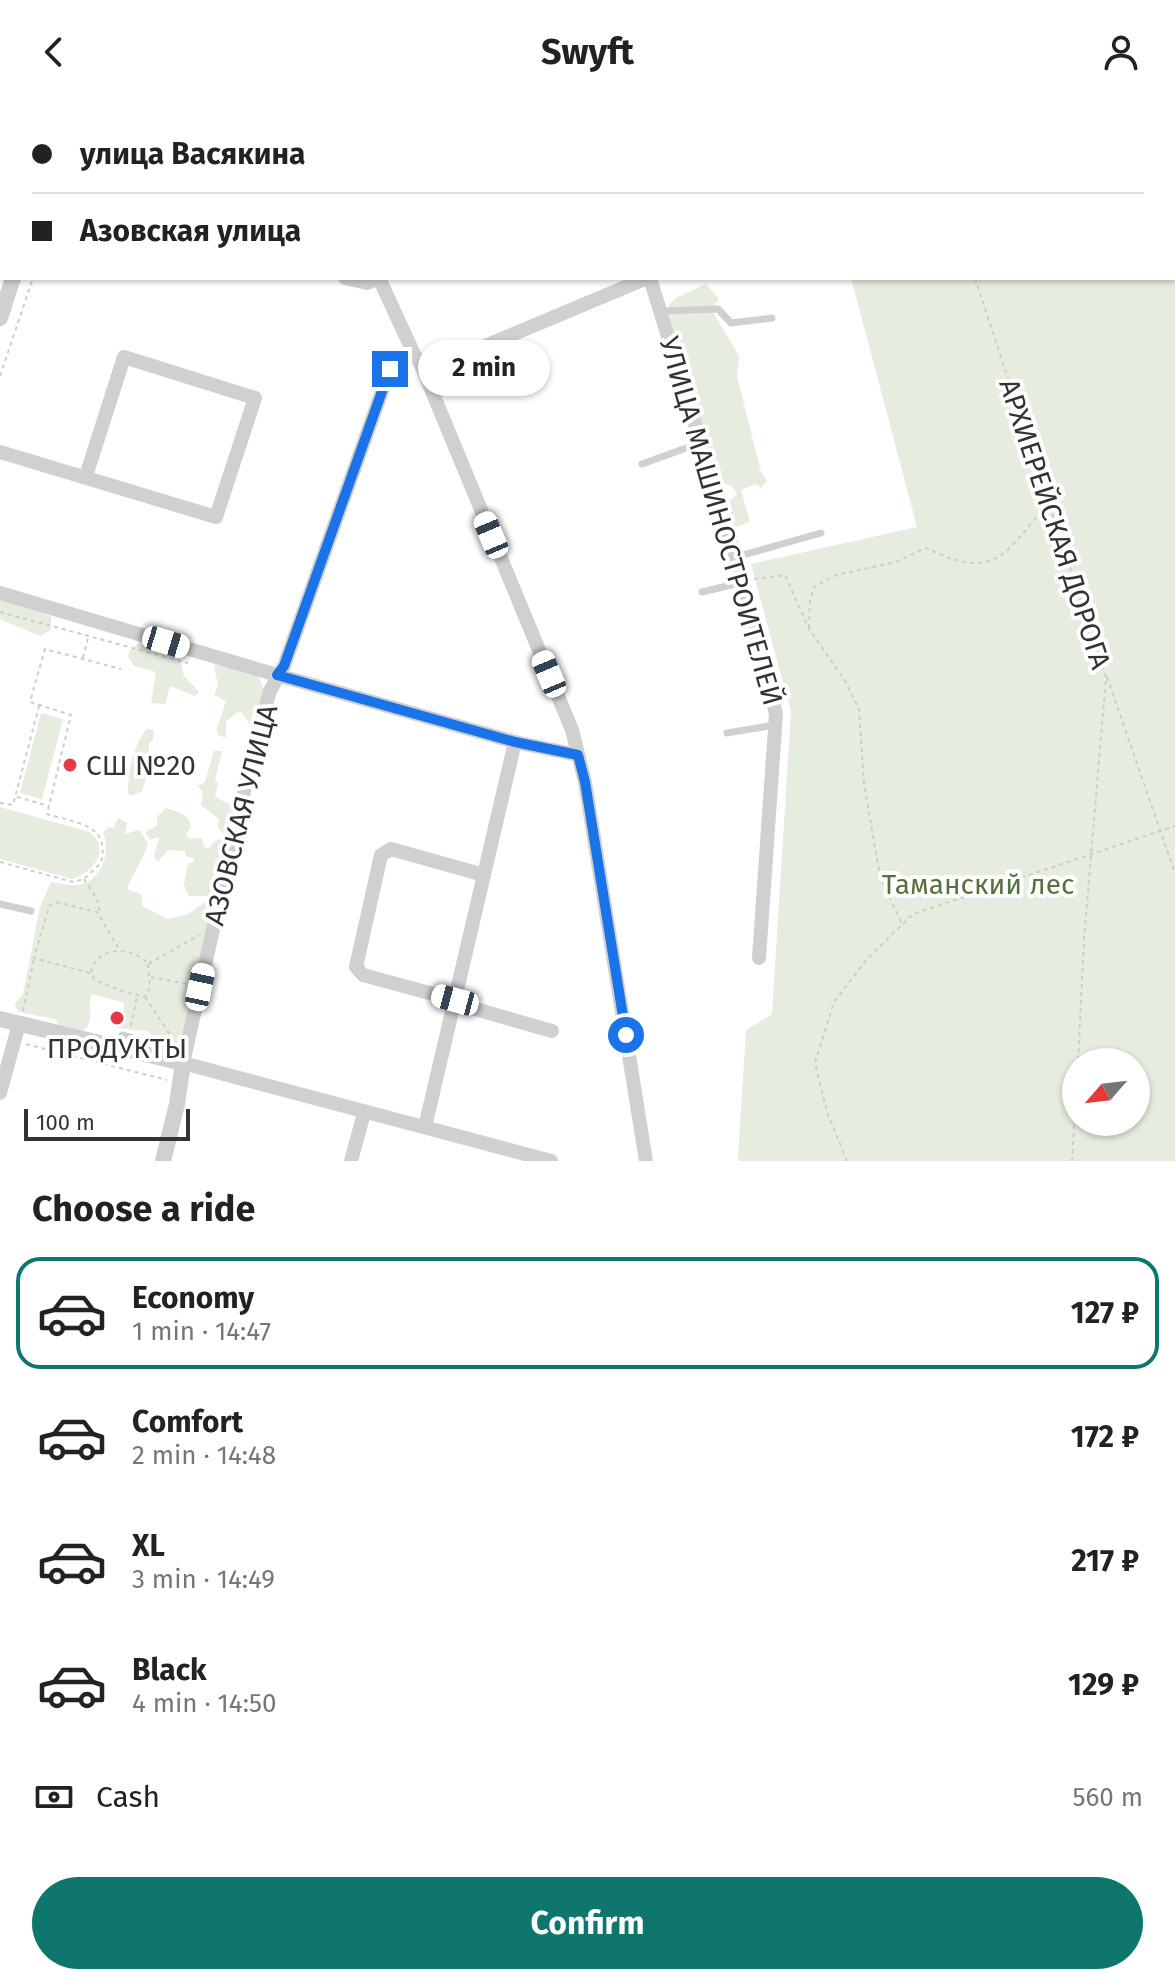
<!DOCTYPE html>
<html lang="en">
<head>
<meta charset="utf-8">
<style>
  body { margin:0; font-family:"Fira Sans",sans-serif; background:#f2f2f2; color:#222; height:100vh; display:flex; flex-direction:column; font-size:30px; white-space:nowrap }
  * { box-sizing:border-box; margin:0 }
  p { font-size:26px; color:#767676 }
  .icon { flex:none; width:44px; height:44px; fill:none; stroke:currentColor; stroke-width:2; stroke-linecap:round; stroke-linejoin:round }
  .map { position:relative; height:1057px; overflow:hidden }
  .panel { display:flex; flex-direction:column; background:#fff; flex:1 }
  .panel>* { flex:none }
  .top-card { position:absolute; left:0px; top:0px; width:1176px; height:176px; box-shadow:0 2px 6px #0004; display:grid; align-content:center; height:176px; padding:0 32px; background:#fff }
  .needle { width:52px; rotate:242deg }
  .controls { position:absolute; left:1062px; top:944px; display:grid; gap:16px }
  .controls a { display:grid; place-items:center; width:88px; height:88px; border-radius:50%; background:#fff; box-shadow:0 2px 6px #0004; font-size:40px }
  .scale { position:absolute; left:24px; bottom:20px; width:166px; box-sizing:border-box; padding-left:8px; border:4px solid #333; border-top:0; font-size:22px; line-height:28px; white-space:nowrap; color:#333; -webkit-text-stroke:6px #fff; paint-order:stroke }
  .end { position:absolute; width:36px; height:36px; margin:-18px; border:10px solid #1a73e8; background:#fff; box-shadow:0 0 0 4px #fff }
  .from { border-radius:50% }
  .bubble { position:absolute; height:56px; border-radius:28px; background:#fff; box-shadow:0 2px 6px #0004; font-size:26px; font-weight:700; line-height:56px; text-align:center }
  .car { position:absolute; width:24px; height:48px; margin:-24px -12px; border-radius:10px; box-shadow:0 0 6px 2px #0007; background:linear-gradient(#fff 24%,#345 0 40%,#fff 0 76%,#345 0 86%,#fff 0) }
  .top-card b { display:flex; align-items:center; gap:28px; height:76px; font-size:30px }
  .top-card b+b { border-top:2px solid #e0e0e0 }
  .top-card i { width:20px; height:20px; background:#222 }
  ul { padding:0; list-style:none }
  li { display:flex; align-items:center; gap:24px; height:112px; margin:0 16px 12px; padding:0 16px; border:4px solid transparent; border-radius:24px }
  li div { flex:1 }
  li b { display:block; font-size:30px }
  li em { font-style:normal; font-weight:700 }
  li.selected { border-color:#0f766e }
  li>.icon { width:72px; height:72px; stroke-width:1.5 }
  h2 { padding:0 32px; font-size:36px; line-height:96px }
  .pay { display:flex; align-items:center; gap:20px; height:88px; padding:0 32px; font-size:30px }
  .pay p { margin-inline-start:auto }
  .action { display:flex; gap:16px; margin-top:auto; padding:16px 32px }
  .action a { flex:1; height:92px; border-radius:48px; background:#0f766e; color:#fff; font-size:32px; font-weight:700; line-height:92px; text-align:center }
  header { display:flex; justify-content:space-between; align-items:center; height:104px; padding:0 32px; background:#fff; font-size:36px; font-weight:700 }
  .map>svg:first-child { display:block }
  .green { fill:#e6ecdf; fill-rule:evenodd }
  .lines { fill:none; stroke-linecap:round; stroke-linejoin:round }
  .path { stroke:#cdcdcd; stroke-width:2; stroke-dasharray:4 4; stroke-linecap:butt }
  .service { stroke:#d0d0d0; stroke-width:7 }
  .minor { stroke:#d0d0d0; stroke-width:14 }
  .tertiary { stroke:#d0d0d0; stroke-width:16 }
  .route { stroke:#1a73e8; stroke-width:10 }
  .poi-dot { fill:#e63946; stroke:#fff; stroke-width:3 }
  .labels { text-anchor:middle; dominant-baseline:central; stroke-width:8; stroke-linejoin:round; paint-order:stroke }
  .street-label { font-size:28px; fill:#333; stroke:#fff }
  .poi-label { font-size:28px; fill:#333; stroke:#fff; text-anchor:start }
  .park-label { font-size:28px; fill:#56703f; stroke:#fff }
</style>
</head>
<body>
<header><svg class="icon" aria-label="back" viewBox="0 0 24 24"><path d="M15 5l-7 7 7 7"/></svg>Swyft<svg class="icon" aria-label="person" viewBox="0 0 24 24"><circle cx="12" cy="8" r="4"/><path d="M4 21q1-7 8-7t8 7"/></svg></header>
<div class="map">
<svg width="1175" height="1057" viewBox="0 0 1175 1057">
  <rect width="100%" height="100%" fill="#fff"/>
  <!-- green -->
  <g class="green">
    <path d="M590,0H1175V1057H739L738,1055L746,926L772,910L791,608L751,460L917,423L851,174H1174V2ZM1076,958H1136V1018H1076Z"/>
    <path d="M706,180L719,195L711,205L739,252L737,272L761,368L767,377L761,384L756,380L741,386L750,418L732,425L724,402L737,390L731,381L717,379L670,220L669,201L676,194Z"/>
    <path d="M0,495L51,512V526L40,532L0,515Z"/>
    <path d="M138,540L180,556L184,572L199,588L195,592L170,582L165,600L151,599L156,568L134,562L128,552L130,546Z"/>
    <path d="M224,559L258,570L266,592L251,614L254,618L264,621L259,647L245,649L248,641L258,635L249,631L250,621L242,608L236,609L226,618V634L218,631L217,624L226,597L214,591L218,581L214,561Z"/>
    <path d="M41,609L63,615L42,695L20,689Z"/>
    <path d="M147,625L154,626L153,636L149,639V647L141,661L146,674L142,687L132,692L128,689C128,668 133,641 147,625Z"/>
    <path d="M214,647H222L215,676L218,679L215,693L231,701L237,696L212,795L219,798L180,943L175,947L157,944L156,934L147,927L116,924L112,919C119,912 127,909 123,898L91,890C88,904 95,916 83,927L59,921L55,915L19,908L14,901L23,890L40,803L51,778C59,779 69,782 78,781C102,778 111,748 103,728L109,723L113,724L118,714L127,719L125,730L139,726L148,739C146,749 132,772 127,785L142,791V802L168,815L188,810L208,796L207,792H189L184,781L188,760L194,758L193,754L186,752L185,747L168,746L158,758L154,753L159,733L150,736L145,728L157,722V713L166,704C178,708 190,710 191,724L186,729L189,735L202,734L204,743L209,744L216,736L223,735V729L218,723L219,715L201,701L203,688L198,682L205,678Z"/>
    <path d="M0,703L90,728C111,746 94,768 72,775L0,755Z"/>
  </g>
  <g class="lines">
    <!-- path -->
    <g class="path">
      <path d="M917,0V2"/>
      <path d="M640,2L642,0"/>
      <path d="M0,164L2,158"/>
      <path d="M975,174L1106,573L1084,836L1078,958"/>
      <path d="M0,272L33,174"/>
      <path d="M754,475L785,471L809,525L844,575L859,605L864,680L880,772L902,820"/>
      <path d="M0,508L188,559"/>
      <path d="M809,524L810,496L814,483L836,471L896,458L926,444C998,478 1003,450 1047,401"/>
      <path d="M83,554L88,534"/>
      <path d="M1107,573L1175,769"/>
      <path d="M17,693L49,702"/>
      <path d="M0,699L13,701L39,602"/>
      <path d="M0,758L73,778L84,775L101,759C111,720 76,719 47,710L71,611L30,598L45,545L121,565"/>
      <path d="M84,775L97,795L100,809"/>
      <path d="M148,860L150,883L145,893L124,888L95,876L91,869C95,841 134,842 148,860L199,831"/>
      <path d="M90,869L34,854L49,802L56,798L97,808L119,845"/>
      <path d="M151,873L188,880"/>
      <path d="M145,893L173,935"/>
      <path d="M23,907L34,855"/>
      <path d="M131,922L137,893"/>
      <path d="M26,940L167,976"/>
      <path d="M847,1057L827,1008L815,959L834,898L867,855L913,810L1175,722"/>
      <path d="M1072,1057L1076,989"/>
    </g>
    <!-- service -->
    <g class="service">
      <path d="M661,207L718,205L731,219L772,214"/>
      <path d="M642,360L700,339"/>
      <path d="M736,453L821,429"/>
      <path d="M702,488L744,478"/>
      <path d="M727,629L775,621"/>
      <path d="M0,800L31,807"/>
      <path d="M122,931L137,935L136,946"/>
    </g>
    <!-- minor -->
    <g class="minor">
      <path d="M296,0L297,2"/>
      <path d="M566,0L568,2"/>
      <path d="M0,76L2,77"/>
      <path d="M345,174L367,179L379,174"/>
      <path d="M379,174L413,248L422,263L572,626L585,678L646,1057"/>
      <path d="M650,174L743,477L776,610L759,854"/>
      <path d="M413,248L390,265L284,562L270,587L252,652L183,959L551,1057"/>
      <path d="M422,263L466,250L647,174"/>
      <path d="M0,348L216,413L255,294L124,253L86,372"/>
      <path d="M0,489L277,571L515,638L578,651"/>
      <path d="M455,896L363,871L356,863L381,751L391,745L484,771"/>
      <path d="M454,899L552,927"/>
      <path d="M0,989L19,920"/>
      <path d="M425,1023L515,638"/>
      <path d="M351,1057L364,1009"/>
    </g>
    <!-- tertiary -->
    <g class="tertiary">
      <path d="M71,2V0"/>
      <path d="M0,214L13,174"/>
      <path d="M0,915L183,959L177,1000L163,1057"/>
    </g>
  </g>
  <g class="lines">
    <!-- route -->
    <path class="route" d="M390,265L284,562L277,571L515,638L578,651L585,678L626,931"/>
  </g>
  <!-- markers -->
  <g class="poi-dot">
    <circle cx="70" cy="661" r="8"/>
    <circle cx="117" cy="914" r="8"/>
  </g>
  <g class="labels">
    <!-- street labels -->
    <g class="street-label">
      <text transform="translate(721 417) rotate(74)">УЛИЦА МАШИНОСТРОИТЕЛЕЙ</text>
      <text transform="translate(1055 420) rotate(72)">АРХИЕРЕЙСКАЯ ДОРОГА</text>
      <text transform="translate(241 711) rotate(-76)">АЗОВСКАЯ УЛИЦА</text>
    </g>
    <!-- poi labels -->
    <g class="poi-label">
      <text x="86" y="661">СШ №20</text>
      <text x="117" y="944" text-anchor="middle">ПРОДУКТЫ</text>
    </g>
    <!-- park labels -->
    <g class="park-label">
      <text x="978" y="780">Таманский лес</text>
    </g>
  </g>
</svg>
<div class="controls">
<a><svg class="needle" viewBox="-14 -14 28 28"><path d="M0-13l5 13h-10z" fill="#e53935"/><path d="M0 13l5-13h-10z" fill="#767676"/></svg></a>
</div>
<div class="scale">100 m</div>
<i class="end from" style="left:626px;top:931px"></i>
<i class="end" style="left:390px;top:265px"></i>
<div class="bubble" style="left:418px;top:236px;width:132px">2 min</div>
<i class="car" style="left:491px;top:431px;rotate:337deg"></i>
<i class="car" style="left:166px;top:538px;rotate:107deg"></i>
<i class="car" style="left:549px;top:570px;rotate:337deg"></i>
<i class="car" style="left:200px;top:883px;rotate:12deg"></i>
<i class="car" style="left:455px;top:896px;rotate:285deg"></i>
<div class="top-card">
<b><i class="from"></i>улица Васякина</b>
<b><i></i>Азовская улица</b>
</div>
</div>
<section class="panel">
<h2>Choose a ride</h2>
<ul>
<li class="selected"><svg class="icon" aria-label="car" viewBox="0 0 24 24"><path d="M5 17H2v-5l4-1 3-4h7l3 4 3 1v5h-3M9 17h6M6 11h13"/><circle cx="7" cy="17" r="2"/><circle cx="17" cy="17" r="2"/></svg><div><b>Economy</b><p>1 min · 14:47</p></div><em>127 ₽</em></li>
<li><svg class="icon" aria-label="car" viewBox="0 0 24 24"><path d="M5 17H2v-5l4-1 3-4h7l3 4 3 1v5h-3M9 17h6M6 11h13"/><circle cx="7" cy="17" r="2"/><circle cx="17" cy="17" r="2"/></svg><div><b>Comfort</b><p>2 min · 14:48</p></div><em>172 ₽</em></li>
<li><svg class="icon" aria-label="car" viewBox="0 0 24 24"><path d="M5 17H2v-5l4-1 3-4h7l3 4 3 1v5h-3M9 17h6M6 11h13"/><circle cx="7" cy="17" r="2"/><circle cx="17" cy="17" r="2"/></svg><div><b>XL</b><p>3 min · 14:49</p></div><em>217 ₽</em></li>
<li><svg class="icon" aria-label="car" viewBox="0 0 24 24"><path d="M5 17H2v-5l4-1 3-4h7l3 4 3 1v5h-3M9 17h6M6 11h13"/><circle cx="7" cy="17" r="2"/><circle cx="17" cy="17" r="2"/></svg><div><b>Black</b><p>4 min · 14:50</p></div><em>129 ₽</em></li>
</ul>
<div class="pay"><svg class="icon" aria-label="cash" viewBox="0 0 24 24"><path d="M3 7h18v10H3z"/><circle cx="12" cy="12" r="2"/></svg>Cash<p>560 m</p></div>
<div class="action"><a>Confirm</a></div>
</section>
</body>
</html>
